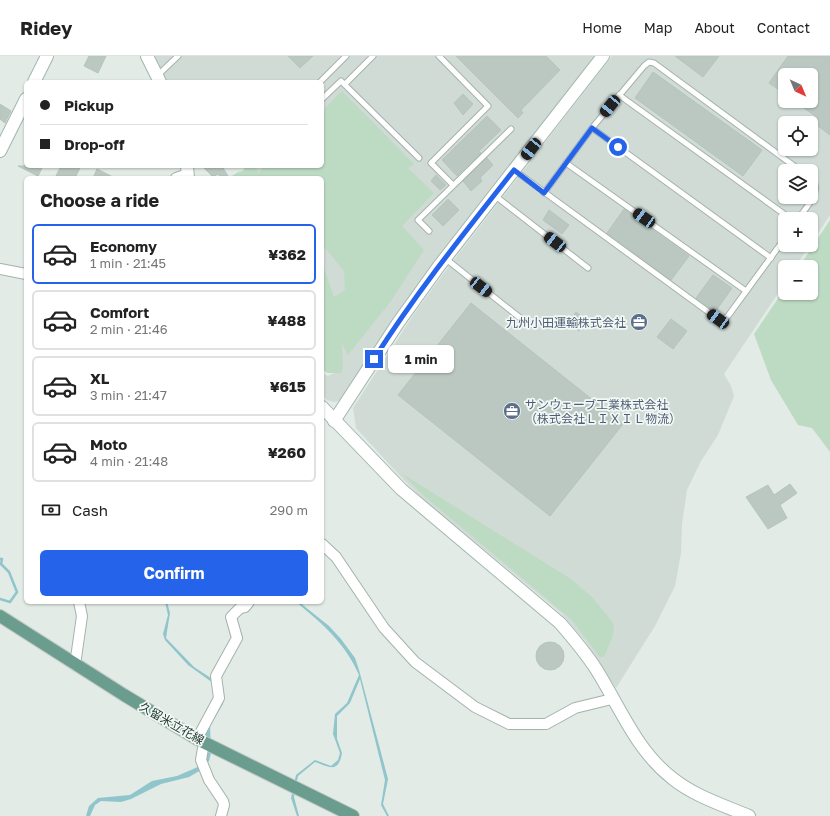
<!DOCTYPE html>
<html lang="en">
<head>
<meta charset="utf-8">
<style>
  body { margin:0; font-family:"Golos Text","Noto Sans JP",sans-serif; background:#f2f2f2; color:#222; height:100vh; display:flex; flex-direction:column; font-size:15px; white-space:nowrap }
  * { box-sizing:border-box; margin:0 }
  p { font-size:13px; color:#767676 }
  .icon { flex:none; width:22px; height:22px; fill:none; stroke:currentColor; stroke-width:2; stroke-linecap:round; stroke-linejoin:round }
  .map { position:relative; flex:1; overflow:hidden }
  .drawer { position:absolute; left:24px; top:120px; width:300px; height:428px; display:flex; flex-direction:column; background:#fff; border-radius:6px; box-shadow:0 1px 3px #0004 }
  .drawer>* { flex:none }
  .guide { position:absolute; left:24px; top:24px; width:300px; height:88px; border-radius:6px; box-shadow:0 1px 3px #0004; display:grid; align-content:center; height:88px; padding:0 16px; background:#fff }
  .needle { width:26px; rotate:136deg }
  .tools { position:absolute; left:778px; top:12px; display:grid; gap:8px }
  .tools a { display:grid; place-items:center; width:40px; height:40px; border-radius:6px; background:#fff; box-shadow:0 1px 3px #0004; font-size:20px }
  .end { position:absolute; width:18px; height:18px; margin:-9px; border:5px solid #2563eb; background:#fff; box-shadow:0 0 0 2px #fff }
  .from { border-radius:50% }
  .bubble { position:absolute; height:28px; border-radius:6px; background:#fff; box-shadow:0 1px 3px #0004; font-size:13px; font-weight:700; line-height:28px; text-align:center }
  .car { position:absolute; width:12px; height:24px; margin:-12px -6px; border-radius:5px; box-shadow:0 0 3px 1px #0007; background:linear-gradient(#222 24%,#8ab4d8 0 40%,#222 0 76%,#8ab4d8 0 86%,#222 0) }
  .guide b { display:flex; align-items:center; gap:14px; height:38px; font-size:15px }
  .guide b+b { border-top:1px solid #e0e0e0 }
  .guide i { width:10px; height:10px; background:#222 }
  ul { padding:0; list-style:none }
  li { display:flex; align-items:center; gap:12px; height:60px; margin:0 8px 6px; padding:0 8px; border:2px solid #e0e0e0; border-radius:6px }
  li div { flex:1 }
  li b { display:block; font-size:15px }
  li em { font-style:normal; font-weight:700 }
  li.active { border-color:#2563eb }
  li>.icon { width:36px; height:36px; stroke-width:1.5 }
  h2 { padding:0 16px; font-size:18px; line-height:48px }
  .pay { display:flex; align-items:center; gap:10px; height:44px; padding:0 16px; font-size:15px }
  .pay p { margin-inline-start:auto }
  .cta { display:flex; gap:8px; margin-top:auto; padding:8px 16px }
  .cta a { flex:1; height:46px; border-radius:6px; background:#2563eb; color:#fff; font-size:16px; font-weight:700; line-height:46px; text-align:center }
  header { display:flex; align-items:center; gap:24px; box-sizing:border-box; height:56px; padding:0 20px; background:#fff; border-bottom:1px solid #e0e0e0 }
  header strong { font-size:19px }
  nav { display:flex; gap:22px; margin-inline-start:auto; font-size:14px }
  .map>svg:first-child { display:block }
  .built { fill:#d0dbd5; fill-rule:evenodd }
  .green { fill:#bddac3 }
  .water { fill:#8fc5cb }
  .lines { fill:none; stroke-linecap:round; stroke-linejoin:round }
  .stream { stroke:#8fc5cb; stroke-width:2.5 }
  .building { fill:#bbc8c2; stroke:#b5c4bd }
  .lane-casing { stroke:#a5b2ad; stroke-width:7 }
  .street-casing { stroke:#a5b2ad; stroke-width:12 }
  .secondary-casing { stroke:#a2b6ae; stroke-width:14 }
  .primary-casing { stroke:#c2c8c6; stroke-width:14 }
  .lane { stroke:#fff; stroke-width:5 }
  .street { stroke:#fff; stroke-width:10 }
  .secondary { stroke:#fff; stroke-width:12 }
  .primary { stroke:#6a9d8d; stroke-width:12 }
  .route { stroke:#2563eb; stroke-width:5 }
  .labels { text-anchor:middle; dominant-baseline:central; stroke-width:3.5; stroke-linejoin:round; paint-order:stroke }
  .service-label { font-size:12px; fill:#4e5e75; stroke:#f2f8f5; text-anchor:end }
  .street-label { font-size:12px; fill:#243a33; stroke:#f2f8f5 }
</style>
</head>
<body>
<header>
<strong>Ridey</strong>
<nav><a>Home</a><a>Map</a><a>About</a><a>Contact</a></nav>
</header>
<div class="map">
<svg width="830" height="760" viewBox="0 0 830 760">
  <rect width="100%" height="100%" fill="#e2ebe6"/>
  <!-- built -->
  <g class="built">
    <path d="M153,0H597L342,344L334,346L327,344L322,339V317L328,320L336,316L322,224V122L250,118L244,110H322V26H165Z"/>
    <path d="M612,0H830V159L811,188V163H785V189H810L795,211H785V227L724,318L731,330L734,340L718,379L701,405L687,434L682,468L681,497L675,530L655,570L616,632L585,585L561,557L423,443L401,421L356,372L353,352L414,258L443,218ZM785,19H811V45H785ZM785,67H811V93H785ZM785,115H811V141H785Z"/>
  </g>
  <!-- green -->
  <g class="green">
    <path d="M342,35L414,108L408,112L434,137L402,170L424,194L391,245L348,299L342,287L343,312L341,317H328L322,314V206L334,241L345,234L344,215L327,194L322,192V122H233L232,120L238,116L243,115L245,110H256L258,117L265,110H322V55Z"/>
    <path d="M830,164V396L812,372L798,369L771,324L754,278L785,232V237H811V211H799Z"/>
    <path d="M401,417L571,523L592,541L614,568L613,580L604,601H600L572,564L423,439Z"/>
  </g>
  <!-- water -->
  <g class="water">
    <path d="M165,546H167L170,557L166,582L194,611L223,630L224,642L223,648L210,669L211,697L209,705L201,714L189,721L161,728L131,743L121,746L101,745L95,749L90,760H86L89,750L98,742L130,739L152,725L177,720L200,710L206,695L205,679L220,632L188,609L165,584L163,578L168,559Z"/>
    <path d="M296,546H299L329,570L341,583L355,602L359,614L388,723L383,748L389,760H387L381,749L385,724L360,623L350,647L337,660V683L342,697C338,719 328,710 315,706L298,720L294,741L299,760H297L291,742L296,719L315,704L331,710L338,704L340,697L333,678L335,658L347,647L359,619C345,587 323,568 296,546Z"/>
  </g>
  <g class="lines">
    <!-- stream -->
    <path class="stream" d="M0,503H2L1,508L9,516L17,536L10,546L0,543"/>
  </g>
  <!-- building -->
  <g class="building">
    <path d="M89,0H106L98,17L84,10Z"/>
    <path d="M288,0H313L300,12Z"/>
    <path d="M456,0H546L560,14L521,54L523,57L518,62Z"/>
    <path d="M675,0H719L703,21Z"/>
    <path d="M788,0H830V79L814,67L818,62L794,45H811V19H785V38L769,27Z"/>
    <path d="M653,16L762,94L743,120L635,42Z"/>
    <path d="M463,38L473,48L463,59L454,47Z"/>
    <path d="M0,48L11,55L5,67L0,63Z"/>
    <path d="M487,60L501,74L479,95L481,97L457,120L442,104Z"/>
    <path d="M487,102L493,109L480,122L482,125L471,135L463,125Z"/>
    <path d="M18,110H43L38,120Z"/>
    <path d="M61,110H81L75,122H55Z"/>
    <path d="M202,110H222L229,122H221L218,118L213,121Z"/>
    <path d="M97,113L115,122H93Z"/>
    <path d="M436,119L446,129L440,134L431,125Z"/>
    <path d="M448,143L459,154L443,170L432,159Z"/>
    <path d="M624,153L689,200L671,224L607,177Z"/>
    <path d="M549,154L569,169L562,178L543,164Z"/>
    <path d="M713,219L732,232L715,256L696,242Z"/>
    <path d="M471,247L623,368L550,460L398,339Z"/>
    <path d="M576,256L587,265L579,275L568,267Z"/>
    <path d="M671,263L687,275L673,293L657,281Z"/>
    <path d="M790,428L797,437L780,449L787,462L768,473L746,441L768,429L774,439Z"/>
    <circle cx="550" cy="600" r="14"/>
  </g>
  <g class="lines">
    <defs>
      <g id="lane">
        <path d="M439,0L488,50L431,107L453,129"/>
        <path d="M157,20L178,0"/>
        <path d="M320,26L346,0"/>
        <path d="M345,28L373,0"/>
        <path d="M619,39L791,163"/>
        <path d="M322,43L341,25L419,102"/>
        <path d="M592,72L771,202"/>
        <path d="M566,107L746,235"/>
        <path d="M514,114L718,263L722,264L728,260L785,182"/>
        <path d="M544,137L592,72L644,10L649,6L654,7L801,115"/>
        <path d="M494,139L588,212"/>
        <path d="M798,163C805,153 824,133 811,123"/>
        <path d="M429,175L418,164L511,73"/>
        <path d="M446,203L529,269"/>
      </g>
      <g id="street">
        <path d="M176,122L188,118"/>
        <path d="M0,213L26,218"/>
        <path d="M322,488L336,501L384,572L415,606L475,651L509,668H546L575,652L612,643"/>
        <path d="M75,609L82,560L79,546"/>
        <path d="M197,683L219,642L216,620L237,582L231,561L240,552L245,551L249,546"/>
        <path d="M204,686L201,704L209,724L223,745L224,749L221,760"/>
      </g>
      <g id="secondary">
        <path d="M147,0L160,26"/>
        <path d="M34,26L47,0"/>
        <path d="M0,95L26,43"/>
        <path d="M187,110L188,122"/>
        <path d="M322,351L401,433L560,567C573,582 585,596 596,613C620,651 636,694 672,722C694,740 723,749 749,760"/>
        <path d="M334,365L398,267L439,210L603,0"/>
      </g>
      <path id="primary" d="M0,560L124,639L197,683L353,760"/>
    </defs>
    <!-- lane casing -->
    <use href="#lane" class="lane-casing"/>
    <!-- street casing -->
    <use href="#street" class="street-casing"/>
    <!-- secondary casing -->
    <use href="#secondary" class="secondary-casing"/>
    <!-- primary casing -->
    <use href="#primary" class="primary-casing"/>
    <!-- lane -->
    <use href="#lane" class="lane"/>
    <!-- street -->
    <use href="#street" class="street"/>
    <!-- secondary -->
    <use href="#secondary" class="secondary"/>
    <!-- primary -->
    <use href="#primary" class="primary"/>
  </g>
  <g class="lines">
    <!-- route -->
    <path class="route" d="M374,303C416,237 465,176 514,114L544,137L592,72L618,91"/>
  </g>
  <!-- icons -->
  <defs>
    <symbol id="office-disc" viewBox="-11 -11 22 22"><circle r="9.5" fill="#5c6f8a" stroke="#f2f8f5"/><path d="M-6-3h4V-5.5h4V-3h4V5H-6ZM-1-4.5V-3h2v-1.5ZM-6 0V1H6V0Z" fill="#fff"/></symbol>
  </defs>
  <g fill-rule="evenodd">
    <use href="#office-disc" x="629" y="256" width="20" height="20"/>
    <use href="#office-disc" x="502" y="345" width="20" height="20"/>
  </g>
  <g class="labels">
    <!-- service labels -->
    <g class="service-label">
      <text x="626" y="266">九州小田運輸株式会社</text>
      <text x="525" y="348" text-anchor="start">サンウェーブ工業株式会社<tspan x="525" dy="14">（株式会社ＬＩＸＩＬ物流）</tspan></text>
    </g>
    <!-- street labels -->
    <g class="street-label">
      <text transform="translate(172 667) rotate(30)">久留米立花線</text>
    </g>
  </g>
</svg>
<div class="tools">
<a><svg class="needle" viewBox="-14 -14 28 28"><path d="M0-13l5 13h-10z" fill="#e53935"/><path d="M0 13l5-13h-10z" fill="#767676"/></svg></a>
<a><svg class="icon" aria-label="locate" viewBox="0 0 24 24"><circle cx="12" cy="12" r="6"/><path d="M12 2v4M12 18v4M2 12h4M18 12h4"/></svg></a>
<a><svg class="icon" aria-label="layers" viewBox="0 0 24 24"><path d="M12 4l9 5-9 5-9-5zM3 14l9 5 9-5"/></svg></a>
<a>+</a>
<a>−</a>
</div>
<i class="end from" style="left:618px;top:91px"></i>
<i class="end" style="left:374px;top:303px"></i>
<div class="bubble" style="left:388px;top:289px;width:66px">1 min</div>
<i class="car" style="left:610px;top:50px;rotate:219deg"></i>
<i class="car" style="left:531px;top:93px;rotate:218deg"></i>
<i class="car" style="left:644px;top:162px;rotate:305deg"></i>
<i class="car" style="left:555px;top:186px;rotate:308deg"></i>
<i class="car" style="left:481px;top:231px;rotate:128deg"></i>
<i class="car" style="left:718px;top:263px;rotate:306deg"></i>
<div class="guide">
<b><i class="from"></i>Pickup</b>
<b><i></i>Drop-off</b>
</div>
<section class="drawer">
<h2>Choose a ride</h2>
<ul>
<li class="active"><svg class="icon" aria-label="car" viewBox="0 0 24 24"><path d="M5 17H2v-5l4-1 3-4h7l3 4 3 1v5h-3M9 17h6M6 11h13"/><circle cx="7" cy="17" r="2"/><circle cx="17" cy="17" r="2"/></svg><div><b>Economy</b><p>1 min · 21:45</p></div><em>¥362</em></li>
<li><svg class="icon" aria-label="car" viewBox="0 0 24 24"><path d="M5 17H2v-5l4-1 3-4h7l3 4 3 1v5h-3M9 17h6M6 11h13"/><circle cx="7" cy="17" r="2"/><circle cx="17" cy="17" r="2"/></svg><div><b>Comfort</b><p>2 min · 21:46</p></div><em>¥488</em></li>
<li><svg class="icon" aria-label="car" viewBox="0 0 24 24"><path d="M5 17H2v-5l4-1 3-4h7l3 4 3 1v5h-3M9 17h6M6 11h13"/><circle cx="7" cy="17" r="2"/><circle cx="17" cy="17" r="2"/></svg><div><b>XL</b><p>3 min · 21:47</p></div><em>¥615</em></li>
<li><svg class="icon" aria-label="car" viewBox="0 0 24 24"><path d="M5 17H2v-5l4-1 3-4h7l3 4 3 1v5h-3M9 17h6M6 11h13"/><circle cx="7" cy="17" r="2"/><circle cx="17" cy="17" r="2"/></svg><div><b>Moto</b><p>4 min · 21:48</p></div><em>¥260</em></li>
</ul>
<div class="pay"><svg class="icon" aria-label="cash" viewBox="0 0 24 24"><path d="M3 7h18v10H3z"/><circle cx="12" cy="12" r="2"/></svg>Cash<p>290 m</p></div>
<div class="cta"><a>Confirm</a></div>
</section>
</div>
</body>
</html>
